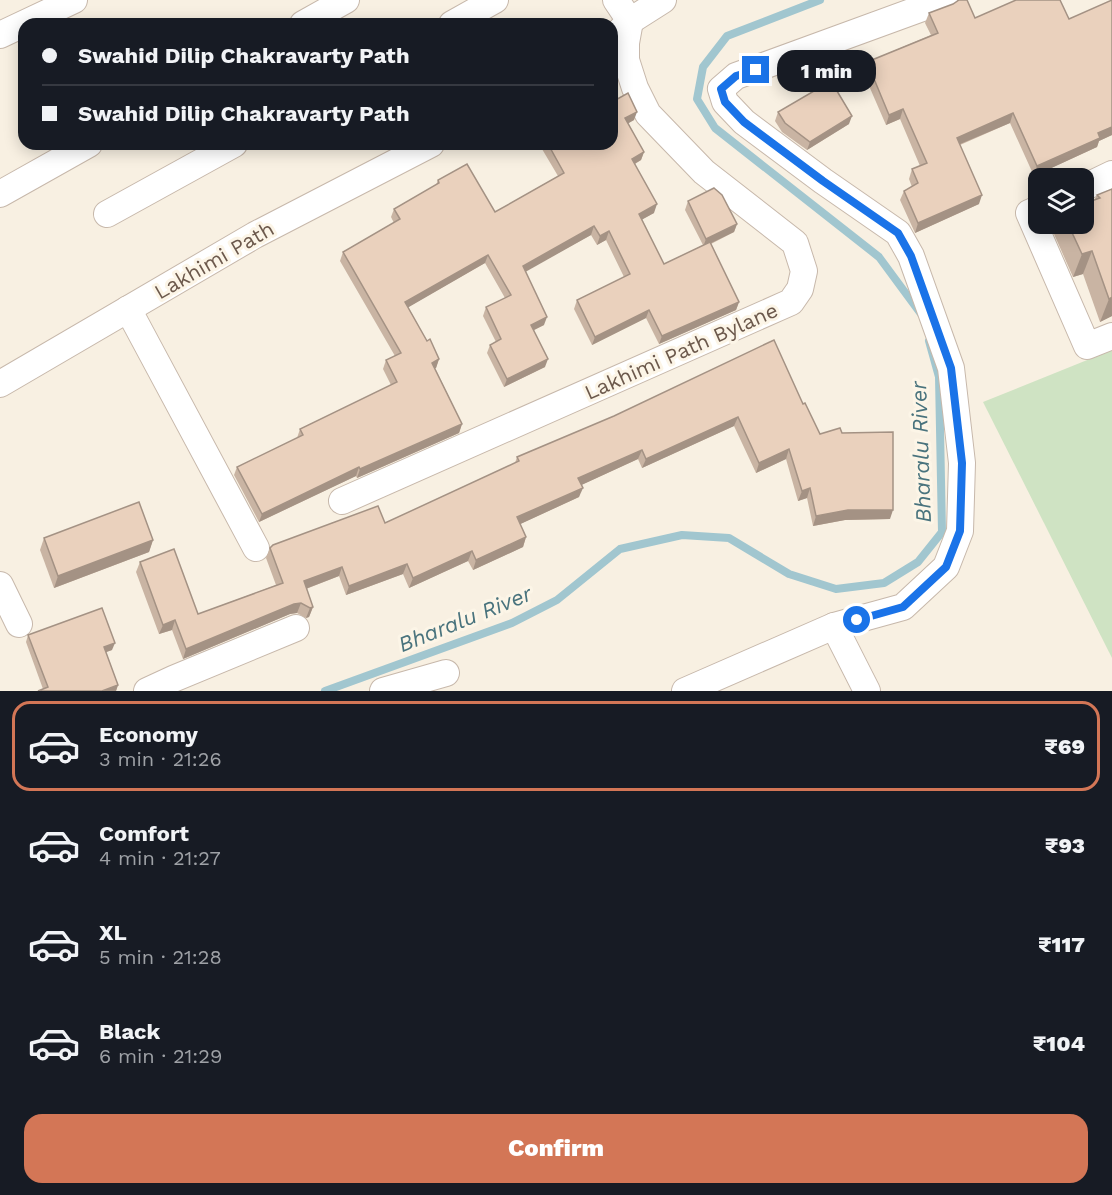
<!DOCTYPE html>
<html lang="en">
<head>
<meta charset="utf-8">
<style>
  body { margin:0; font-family:"Work Sans",sans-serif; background:#242831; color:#f1f3f6; height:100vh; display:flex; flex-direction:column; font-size:22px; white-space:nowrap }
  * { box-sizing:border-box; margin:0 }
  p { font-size:20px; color:#9ea1a6 }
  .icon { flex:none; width:33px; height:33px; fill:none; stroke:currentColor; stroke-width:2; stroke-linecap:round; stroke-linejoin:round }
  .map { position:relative; height:691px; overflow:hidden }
  .details { display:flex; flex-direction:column; background:#171b24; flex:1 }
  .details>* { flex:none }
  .top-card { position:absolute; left:18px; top:18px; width:600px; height:132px; border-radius:18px; box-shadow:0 3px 15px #0003; display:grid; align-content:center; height:132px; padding:0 24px; background:#171b24 }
  .tools { position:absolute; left:1028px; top:168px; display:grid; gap:12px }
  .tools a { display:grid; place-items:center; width:66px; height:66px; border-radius:12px; background:#171b24; box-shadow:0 3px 15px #0003; font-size:30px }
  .end { position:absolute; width:27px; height:27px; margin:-14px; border:8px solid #1a73e8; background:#fff; box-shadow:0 0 0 3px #fff }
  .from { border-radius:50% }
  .bubble { position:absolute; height:42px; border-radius:18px; background:#171b24; box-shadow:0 3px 15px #0003; font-size:20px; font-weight:800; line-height:42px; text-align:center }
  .top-card b { display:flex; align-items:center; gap:21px; height:57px; font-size:22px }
  .top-card b+b { border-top:2px solid #363941 }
  .top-card i { width:15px; height:15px; background:#f1f3f6 }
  ul { padding:10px 0 0; list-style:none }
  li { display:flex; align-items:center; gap:18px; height:90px; margin:0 12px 9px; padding:0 12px; border:3px solid transparent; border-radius:18px }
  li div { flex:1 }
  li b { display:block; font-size:22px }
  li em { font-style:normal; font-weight:800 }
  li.on { border-color:#d37656 }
  li>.icon { width:54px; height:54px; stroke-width:1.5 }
  .button { display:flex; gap:12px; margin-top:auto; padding:12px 24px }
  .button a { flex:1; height:69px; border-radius:18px; background:#d37656; color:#fff; font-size:24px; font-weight:800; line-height:69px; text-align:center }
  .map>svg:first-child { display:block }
  .green { fill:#cfe3c3 }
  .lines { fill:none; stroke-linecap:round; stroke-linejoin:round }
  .stream { stroke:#a1c6cf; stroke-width:8 }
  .street-casing { stroke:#c7b8ab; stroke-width:28 }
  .street { stroke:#fff; stroke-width:26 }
  .wall { fill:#c9b4a3 }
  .shaded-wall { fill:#a49284 }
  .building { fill:#ead1bd; stroke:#a49284; stroke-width:1.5 }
  .route { stroke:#1a73e8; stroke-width:8 }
  .labels { text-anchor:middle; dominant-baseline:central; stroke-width:6; stroke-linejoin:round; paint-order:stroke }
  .street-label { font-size:21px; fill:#6c594c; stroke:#fcf5e7 }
  .water-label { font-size:22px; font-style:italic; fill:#49737d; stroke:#fcf5e7 }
</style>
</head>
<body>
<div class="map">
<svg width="1112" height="691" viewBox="0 0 1112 691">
  <rect width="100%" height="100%" fill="#f8f0e2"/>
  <!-- green -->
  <path class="green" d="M1112,350V658L983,402Z"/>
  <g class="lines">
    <!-- stream -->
    <g class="stream">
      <path d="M820,0L727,36L703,67L697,99L715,128L879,257L921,314"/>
      <path d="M325,691L512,623L557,600L620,549L682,535L729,538L789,574L836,589L884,583L918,562L942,532L939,377L929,341"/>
    </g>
    <defs>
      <g id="street">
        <path d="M616,0L630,21"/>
        <path d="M303,24L346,0"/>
        <path d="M452,24L495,0"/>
        <path d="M618,33L630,21L663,0"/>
        <path d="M0,35L74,0"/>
        <path d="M1083,188L1112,174"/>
        <path d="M0,194L89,144"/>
        <path d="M1038,209L1029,213L1087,346L1112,336"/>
        <path d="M107,214L234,144"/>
        <path d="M128,309L256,548"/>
        <path d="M0,384L255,235L431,144"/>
        <path d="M342,501L791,302L800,289L804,271L795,243L704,172L648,114L635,88L626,60V43L630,21"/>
        <path d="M0,585L19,624"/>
        <path d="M834,626L867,691"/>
        <path d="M147,691L173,679L296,628"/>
        <path d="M383,691L446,673"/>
        <path d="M685,691L834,626L903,607L946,567L960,531L962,463L951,368L911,256L898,233L823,181L744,122L725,102L721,89L736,76L944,0"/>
      </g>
    </defs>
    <!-- street casing -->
    <use href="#street" class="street-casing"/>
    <!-- street -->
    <use href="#street" class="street"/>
  </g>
  <!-- wall -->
  <g class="wall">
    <path d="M1112,0V135L1099,141L1097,147L1034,176L1010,123L960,145L979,204L915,233L900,200L904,191L912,187L909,179L912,169L920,166L900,119L886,125L863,72L867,62L931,35L925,23L929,13L975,18L1069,19Z"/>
    <path d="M612,102L634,120L628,123L644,152L641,160L635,164L654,213L642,219L664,264L703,245L685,210L688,201L737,224L734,232L711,244L739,302L736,310L659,344L646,318L592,345L574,309L577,300L624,277L606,240L597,245L591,235L525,271L544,325L534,330L545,367L504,387L487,353L490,345L496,342L483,316L486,307L505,298L485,263L408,307L427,341L439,359L436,368H435L462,424L459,433L357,478L356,476L259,522L234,475L237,467L297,438L300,429L391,385L383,369L386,360L395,356L340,261L343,252L394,223L391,217L394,209L436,185L438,180L495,212L558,176L542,149L544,144H612Z"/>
    <path d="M778,112L849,124L807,150L782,132L775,121Z"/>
    <path d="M1112,189V316L1100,322L1083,274L1073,277L1054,234L1058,224H1083L1097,195Z"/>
    <path d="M803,404L820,434L842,433L890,519L845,520L813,526L807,498L798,501L786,459L756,473L734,426L642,468L638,459L581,485L579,497L520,524L526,537L523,547L473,570L468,561L409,588L403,574L346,595L339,576L306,589L313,607L309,617L306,618L297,613L290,614L183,659L172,630L159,634L136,572L140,562L198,614L276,585L266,558L270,548L385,523L515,463L517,457Z"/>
    <path d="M44,538L153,540L149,552L54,588L40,550Z"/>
    <path d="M28,635L112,650L106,652L118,685L116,691H38L43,689L26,642Z"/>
  </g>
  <!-- shaded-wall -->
  <g class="shaded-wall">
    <path d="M903,109L900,119L886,125L889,115Z"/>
    <path d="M637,112L634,120L622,127L625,118Z"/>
    <path d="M1013,113L1010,123L953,147L957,138Z"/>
    <path d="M852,116L849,124L807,150L810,142Z"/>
    <path d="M1112,127V135L1099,141L1097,147L1034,176L1037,166L1098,133Z"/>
    <path d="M644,152L641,160L629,167L632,159Z"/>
    <path d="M982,195L979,204L915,233L918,223Z"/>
    <path d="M657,204L654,213L636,223L639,214Z"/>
    <path d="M737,224L734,232L703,247L706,239Z"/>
    <path d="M594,226L591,235L520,275L523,266Z"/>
    <path d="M609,231L606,240L597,245L600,236Z"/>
    <path d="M1092,251L1083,274L1073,277L1082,254Z"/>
    <path d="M488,255L485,263L402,311L405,302Z"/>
    <path d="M1112,297V316L1100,322L1109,299Z"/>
    <path d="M739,302L736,310L659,344L662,336Z"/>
    <path d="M649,310L646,318L592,345L595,337Z"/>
    <path d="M547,317L544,325L528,333L531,325Z"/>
    <path d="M439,359L436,368L429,371L432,363Z"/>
    <path d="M548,359L545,367L504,387L507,379Z"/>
    <path d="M738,417L734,426L642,468L646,459Z"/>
    <path d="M462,424L459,433L357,478L360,469Z"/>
    <path d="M789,449L786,459L756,473L759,463Z"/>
    <path d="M642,450L638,459L575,488L578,478Z"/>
    <path d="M359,467L356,476L259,522L262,514Z"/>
    <path d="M583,488L579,497L514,527L517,517Z"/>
    <path d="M810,488L807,498L798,501L802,491Z"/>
    <path d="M848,510H893L890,519L845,520L813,526L816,516Z"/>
    <path d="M526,537L523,547L473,570L476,560Z"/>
    <path d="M153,540L149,552L54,588L58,576Z"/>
    <path d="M472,551L468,561L409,588L413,578Z"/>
    <path d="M407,564L403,574L346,595L349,586Z"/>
    <path d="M342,567L339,576L300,591L304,581Z"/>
    <path d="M301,603L297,613L290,614L183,659L186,649L294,604Z"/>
    <path d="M313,607L309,617L306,618L310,608Z"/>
    <path d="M175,620L172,630L159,634L163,625Z"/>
    <path d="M115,643L112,650L101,654L104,647Z"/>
    <path d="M118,685L116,691H102Z"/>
  </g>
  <!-- building -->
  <g class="building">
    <path d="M959,0H967L975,18L1016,0H1060L1069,19L1112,0V127L1098,133L1100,138L1037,166L1013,113L957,138L982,195L918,223L904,191L918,183L912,169L927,163L903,109L889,115L867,62L938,33L929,13L953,4Z"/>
    <path d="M831,81L852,116L810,142L785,123L778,112Z"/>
    <path d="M628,93L637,112L625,118L644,152L632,159L657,204L639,214L664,264L710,242L739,302L662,336L649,310L595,337L577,300L630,274L609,231L600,236L594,226L523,266L547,317L531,325L548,359L507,379L490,345L501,339L486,307L511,295L488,255L405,302L427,341L430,339L439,359L432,363L462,424L360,469L359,467L262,514L237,467L303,435L300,429L397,382L386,360L401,353L343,252L400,219L394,209L439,183L438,180L467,164L495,212L564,173L548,144H612V102Z"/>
    <path d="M714,188L722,195L737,224L706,239L688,201Z"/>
    <path d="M1112,189V297L1109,299L1092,251L1082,254L1068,224H1083V204L1100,198L1097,195Z"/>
    <path d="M774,340L803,404L805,403L820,434L840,428L842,433L893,432V510H848L816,516L810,488L802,491L789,449L759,463L738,417L646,459L642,450L578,478L583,488L517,517L526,537L476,560L472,551L413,578L407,564L349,586L342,567L304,581L313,607L310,608L301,603L294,604L186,649L175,620L163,625L140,562L174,549L198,614L283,583L270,548L273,545L378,506L385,523L519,461L517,457L614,416Z"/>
    <path d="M139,502L153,540L58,576L44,538Z"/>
    <path d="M102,608L115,643L104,647L118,685L102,691H38L48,687L28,635Z"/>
  </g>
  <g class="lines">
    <!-- route -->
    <path class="route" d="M756,70L736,76L721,89L725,102L744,122L823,181L898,233L911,256L951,368L962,463L960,531L946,567L903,607L857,620"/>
  </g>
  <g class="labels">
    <!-- street labels -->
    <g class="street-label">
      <text transform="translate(214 260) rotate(-30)">Lakhimi Path</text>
      <text transform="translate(681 351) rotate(-24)">Lakhimi Path Bylane</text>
    </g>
    <!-- water labels -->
    <g class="water-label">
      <text transform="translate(921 452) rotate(-92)">Bharalu River</text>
      <text transform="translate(465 619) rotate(-22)">Bharalu River</text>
    </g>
  </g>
</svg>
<div class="tools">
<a><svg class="icon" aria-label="layers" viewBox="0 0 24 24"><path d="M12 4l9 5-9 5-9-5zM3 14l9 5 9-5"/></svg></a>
</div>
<i class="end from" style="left:857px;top:620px"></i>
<i class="end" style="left:756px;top:70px"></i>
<div class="bubble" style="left:777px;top:50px;width:99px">1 min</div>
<div class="top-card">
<b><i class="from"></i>Swahid Dilip Chakravarty Path</b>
<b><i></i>Swahid Dilip Chakravarty Path</b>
</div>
</div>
<section class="details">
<ul>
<li class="on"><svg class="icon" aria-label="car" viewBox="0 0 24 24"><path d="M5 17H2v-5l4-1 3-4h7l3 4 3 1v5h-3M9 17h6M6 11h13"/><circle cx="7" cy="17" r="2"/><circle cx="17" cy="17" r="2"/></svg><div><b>Economy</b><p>3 min · 21:26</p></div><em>₹69</em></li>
<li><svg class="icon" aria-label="car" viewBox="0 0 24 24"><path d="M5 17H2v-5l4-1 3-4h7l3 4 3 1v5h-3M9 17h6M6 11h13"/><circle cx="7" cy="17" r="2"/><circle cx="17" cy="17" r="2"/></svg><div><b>Comfort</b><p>4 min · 21:27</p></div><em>₹93</em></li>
<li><svg class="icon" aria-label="car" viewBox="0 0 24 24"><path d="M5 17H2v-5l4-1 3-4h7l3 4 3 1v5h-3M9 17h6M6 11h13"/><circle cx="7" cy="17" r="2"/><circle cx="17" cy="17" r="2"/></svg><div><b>XL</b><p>5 min · 21:28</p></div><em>₹117</em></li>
<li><svg class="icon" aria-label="car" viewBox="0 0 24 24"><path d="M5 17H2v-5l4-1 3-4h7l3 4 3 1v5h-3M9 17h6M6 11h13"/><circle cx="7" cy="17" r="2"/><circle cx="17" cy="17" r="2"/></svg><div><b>Black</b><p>6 min · 21:29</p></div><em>₹104</em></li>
</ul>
<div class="button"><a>Confirm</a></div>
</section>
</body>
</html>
